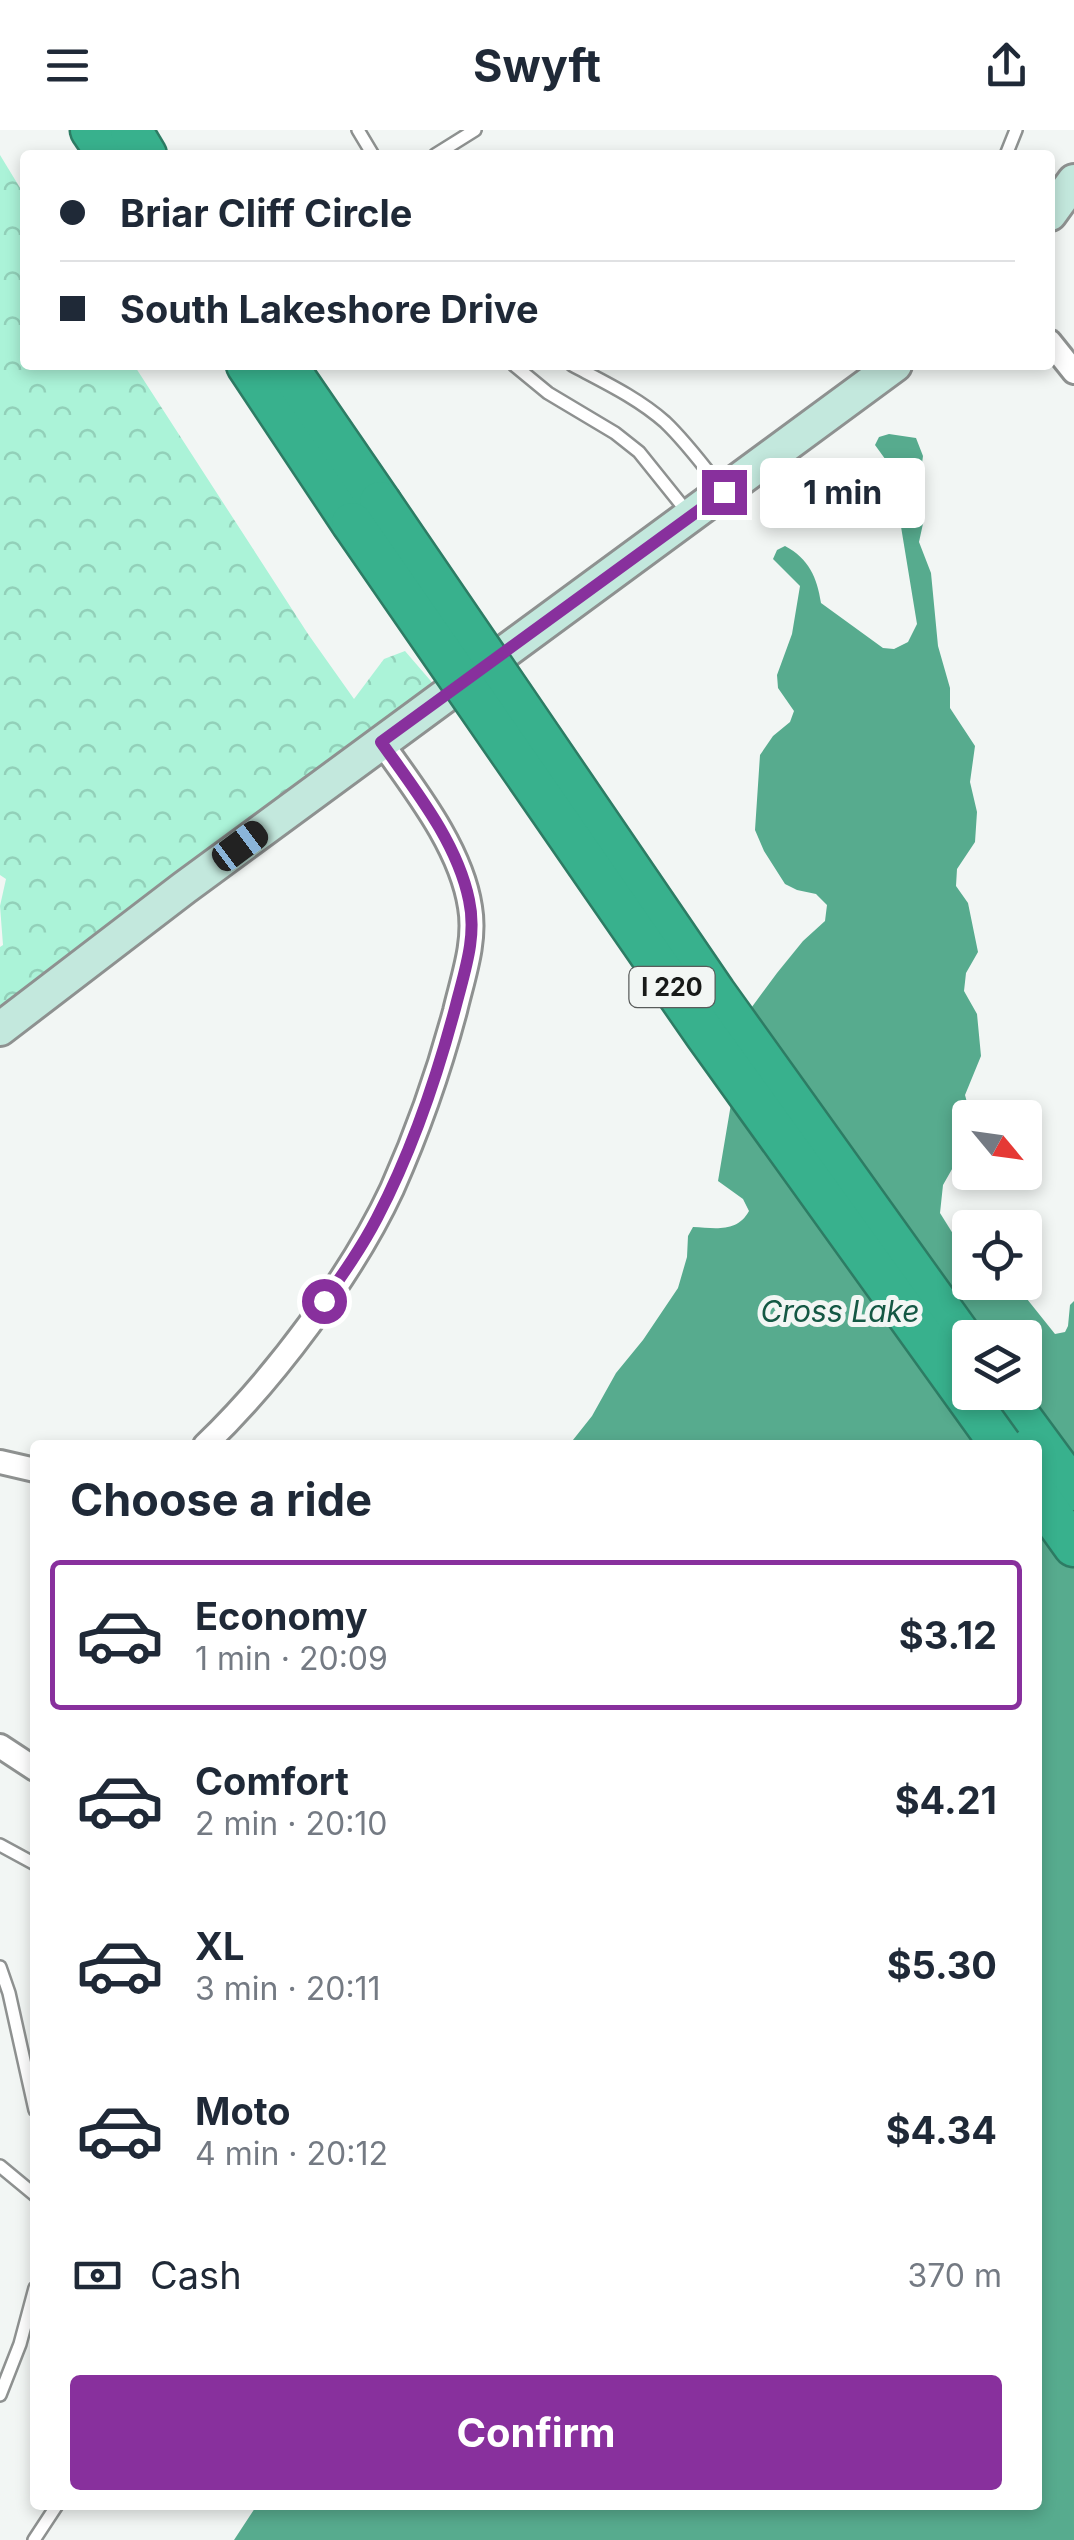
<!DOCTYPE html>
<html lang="en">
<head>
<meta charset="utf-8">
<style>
  body { margin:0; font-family:Inter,sans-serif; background:#f6f6f7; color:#1f2937; height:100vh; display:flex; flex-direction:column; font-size:38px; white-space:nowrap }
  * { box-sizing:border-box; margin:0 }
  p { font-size:32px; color:#747a83 }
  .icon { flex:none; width:55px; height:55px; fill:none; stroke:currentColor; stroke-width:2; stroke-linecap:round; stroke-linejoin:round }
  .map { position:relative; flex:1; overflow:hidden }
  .side { position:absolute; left:30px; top:1310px; width:1012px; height:1070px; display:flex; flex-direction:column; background:#fff; border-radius:10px; box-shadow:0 5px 15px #0003 }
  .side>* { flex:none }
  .banner { position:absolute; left:20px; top:20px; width:1035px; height:220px; border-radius:10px; box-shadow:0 5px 15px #0003; display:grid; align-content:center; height:220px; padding:0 40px; background:#fff }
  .needle { width:65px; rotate:119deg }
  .fabs { position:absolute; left:952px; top:970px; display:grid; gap:20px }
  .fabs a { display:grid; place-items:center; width:90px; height:90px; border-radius:10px; background:#fff; box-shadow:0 5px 15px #0003; font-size:50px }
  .end { position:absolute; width:45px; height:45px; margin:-22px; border:12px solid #88309d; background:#fff; box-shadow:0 0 0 5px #fff }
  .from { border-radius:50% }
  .bubble { position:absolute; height:70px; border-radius:10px; background:#fff; box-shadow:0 5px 15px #0003; font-size:32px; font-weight:700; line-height:70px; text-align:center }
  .car { position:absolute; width:30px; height:60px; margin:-30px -15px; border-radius:12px; box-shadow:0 0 8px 2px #0007; background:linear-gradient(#222 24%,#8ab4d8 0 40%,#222 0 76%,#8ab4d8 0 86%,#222 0) }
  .banner b { display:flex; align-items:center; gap:35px; height:95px; font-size:38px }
  .banner b+b { border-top:2px solid #e0e1e3 }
  .banner i { width:25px; height:25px; background:#1f2937 }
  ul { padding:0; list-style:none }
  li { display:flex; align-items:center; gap:30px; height:150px; margin:0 20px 15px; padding:0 20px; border:5px solid transparent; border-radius:10px }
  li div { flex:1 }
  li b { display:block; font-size:38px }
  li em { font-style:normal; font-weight:700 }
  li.active { border-color:#88309d }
  li>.icon { width:90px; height:90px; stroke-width:1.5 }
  h2 { padding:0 40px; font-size:45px; line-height:120px }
  .pay { display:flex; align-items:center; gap:25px; height:110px; padding:0 40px; font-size:38px }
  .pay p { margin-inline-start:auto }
  .primary-button { display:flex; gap:20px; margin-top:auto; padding:20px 40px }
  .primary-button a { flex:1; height:115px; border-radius:10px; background:#88309d; color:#fff; font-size:40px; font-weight:700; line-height:115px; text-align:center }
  header { display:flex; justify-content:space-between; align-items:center; height:130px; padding:0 40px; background:#fff; font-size:45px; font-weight:700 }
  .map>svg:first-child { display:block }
  .forest { fill:url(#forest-crowns) }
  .water { fill:#57ab8e; fill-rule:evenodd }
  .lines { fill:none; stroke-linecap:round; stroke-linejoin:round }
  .lane-casing { stroke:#8e9190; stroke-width:16 }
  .street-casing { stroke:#8e9190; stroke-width:28 }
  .secondary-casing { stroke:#8e9190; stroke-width:38 }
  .highway-casing { stroke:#2d7c64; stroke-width:45 }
  .lane { stroke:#fff; stroke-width:11 }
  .street { stroke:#fff; stroke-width:22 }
  .secondary { stroke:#c3e8dd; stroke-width:32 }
  .highway { stroke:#38b18d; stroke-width:40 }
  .highway-bridge-casing { stroke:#2d7c64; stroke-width:45; stroke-linecap:butt }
  .highway-bridge { stroke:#38b18d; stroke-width:40 }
  .route { stroke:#88309d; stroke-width:12 }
  .labels { text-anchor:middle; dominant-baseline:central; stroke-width:10; stroke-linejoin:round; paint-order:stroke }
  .shield { fill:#f2f6f4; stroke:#595c5b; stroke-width:2.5 }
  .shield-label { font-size:25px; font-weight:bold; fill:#181a19 }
  .water-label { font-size:30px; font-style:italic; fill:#145844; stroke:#f2f6f4 }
</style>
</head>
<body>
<header><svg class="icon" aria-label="menu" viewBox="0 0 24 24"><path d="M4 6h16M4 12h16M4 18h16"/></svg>Swyft<svg class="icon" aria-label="share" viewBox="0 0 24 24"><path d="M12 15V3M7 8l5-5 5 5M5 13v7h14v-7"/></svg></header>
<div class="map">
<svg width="1074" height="2410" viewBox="0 0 1074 2410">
  <defs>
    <pattern id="forest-crowns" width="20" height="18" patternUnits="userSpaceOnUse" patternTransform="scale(2.5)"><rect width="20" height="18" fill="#abf3d8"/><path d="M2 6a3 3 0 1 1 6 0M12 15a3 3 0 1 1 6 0" fill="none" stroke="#92d0b9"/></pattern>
  </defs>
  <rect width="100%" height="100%" fill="#f2f6f4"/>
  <!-- forest -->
  <path class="forest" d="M0,25L25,66V235H134L308,504L354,569L384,529L405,521L436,557L0,886V817L3,815L0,776L6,749L0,745Z"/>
  <!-- water -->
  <path class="water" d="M889,304L916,308L923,326L919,356L924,389L919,412L931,443L938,516L950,558V578L975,616L970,652L977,682L975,712L957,739L956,756L968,773L978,822L966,843L964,861L977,884L981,926L965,965L971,987L964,1018L943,1055L940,1083L970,1131V1152L985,1153C995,1168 1009,1171 1027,1169L1055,1204L1065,1202L1068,1196L1070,1175L1074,1171V2410H234L257,2375H1038V1315H569L592,1286L616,1243L643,1210L678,1158L687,1127L688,1106L693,1097C715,1098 737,1103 749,1081L743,1069L718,1051L746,885L777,843L803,811L825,791L827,775L816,764L797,760L785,754L764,721L755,700L760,625L773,606L790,592L794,581L778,558L777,545L792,504L800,456L773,429L777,420L785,416C809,429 817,447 821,473L883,518L894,519L908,512L917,494L893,348L888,333L875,315L879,307ZM970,1208H1025V1262H970Z"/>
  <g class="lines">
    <defs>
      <g id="lane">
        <path d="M358,0L373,25"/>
        <path d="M435,25L475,0"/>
        <path d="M1006,25L1016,0"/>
        <path d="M514,235L548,263L615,303L639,322L688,383"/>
        <path d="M572,235C604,252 638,268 665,292C686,312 703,335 721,358"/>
        <path d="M0,1715L35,1734"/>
        <path d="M0,1837L9,1863L35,1980"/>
        <path d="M0,2036L35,2065"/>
        <path d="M0,2265L20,2214L35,2158"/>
        <path d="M34,2410L57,2375"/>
      </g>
      <g id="street">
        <path d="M1050,212L1074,242"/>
        <path d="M205,1315C273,1250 352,1145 392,1059C417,1003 439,941 455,881C463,847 476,812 470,777C461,718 415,660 381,612"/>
        <path d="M0,1332L35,1340"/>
        <path d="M0,1616L35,1639"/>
      </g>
      <g id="secondary">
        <path d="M1050,84L1074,51"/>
        <path d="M0,899L184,758L895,235"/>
      </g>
      <g id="highway">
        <path d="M91,0L108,25"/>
        <path d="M131,0L146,25"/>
        <path d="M247,235L352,393"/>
        <path d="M286,235L380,372"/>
        <path d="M1002,1262L1074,1360"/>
        <path d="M1038,1366L1074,1416"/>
      </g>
    </defs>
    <!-- lane casing -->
    <use href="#lane" class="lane-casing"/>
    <!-- street casing -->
    <use href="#street" class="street-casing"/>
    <!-- secondary casing -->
    <use href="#secondary" class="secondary-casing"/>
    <!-- highway casing -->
    <use href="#highway" class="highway-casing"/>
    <!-- lane -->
    <use href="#lane" class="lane"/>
    <!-- street -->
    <use href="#street" class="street"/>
    <!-- secondary -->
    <use href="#secondary" class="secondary"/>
    <!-- highway -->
    <use href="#highway" class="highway"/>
    <defs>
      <g id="highway-bridge">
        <path d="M380,372L715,863L970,1219"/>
        <path d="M352,393L706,905L1001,1315"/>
      </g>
    </defs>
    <!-- highway-bridge casing -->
    <use href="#highway-bridge" class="highway-bridge-casing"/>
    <!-- highway-bridge -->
    <use href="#highway-bridge" class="highway-bridge"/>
  </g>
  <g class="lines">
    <!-- route -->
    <path class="route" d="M324,1171C343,1144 362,1117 377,1088C412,1021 437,947 456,875C465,840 477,806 469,770C457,712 415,660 381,612L724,362"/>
  </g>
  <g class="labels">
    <!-- shield labels -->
    <rect class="shield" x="629.5" y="837" width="85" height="40" rx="8"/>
    <g class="shield-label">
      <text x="672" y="857">I 220</text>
    </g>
    <!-- water labels -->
    <g class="water-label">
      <text x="840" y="1181">Cross Lake</text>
    </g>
  </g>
</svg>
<div class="fabs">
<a><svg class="needle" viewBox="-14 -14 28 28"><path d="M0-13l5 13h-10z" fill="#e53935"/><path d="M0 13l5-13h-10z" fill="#747a83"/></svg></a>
<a><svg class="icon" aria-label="locate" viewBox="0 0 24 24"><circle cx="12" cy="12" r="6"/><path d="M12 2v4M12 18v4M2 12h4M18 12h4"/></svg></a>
<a><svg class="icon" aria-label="layers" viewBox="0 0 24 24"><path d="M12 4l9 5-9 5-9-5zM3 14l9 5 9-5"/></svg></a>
</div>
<i class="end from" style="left:324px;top:1171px"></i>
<i class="end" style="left:724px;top:362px"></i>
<div class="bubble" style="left:760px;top:328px;width:165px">1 min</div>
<i class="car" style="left:240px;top:716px;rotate:53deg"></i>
<div class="banner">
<b><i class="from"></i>Briar Cliff Circle</b>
<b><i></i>South Lakeshore Drive</b>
</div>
<section class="side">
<h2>Choose a ride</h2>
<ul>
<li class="active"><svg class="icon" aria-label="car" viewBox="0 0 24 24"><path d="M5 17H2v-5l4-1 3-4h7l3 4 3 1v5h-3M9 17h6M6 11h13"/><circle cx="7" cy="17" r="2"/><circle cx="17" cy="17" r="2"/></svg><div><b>Economy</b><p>1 min · 20:09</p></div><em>$3.12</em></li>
<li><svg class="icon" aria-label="car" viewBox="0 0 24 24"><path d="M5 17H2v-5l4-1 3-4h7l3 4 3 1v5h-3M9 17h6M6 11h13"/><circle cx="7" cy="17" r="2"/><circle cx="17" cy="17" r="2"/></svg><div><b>Comfort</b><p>2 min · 20:10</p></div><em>$4.21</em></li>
<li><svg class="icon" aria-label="car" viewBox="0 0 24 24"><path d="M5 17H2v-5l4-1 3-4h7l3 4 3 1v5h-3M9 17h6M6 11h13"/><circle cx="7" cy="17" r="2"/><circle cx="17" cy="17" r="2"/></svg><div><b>XL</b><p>3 min · 20:11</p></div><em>$5.30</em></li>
<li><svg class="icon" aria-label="car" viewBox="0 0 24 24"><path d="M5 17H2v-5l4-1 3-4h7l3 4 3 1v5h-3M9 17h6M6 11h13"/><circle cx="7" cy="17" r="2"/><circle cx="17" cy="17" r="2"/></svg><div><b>Moto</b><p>4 min · 20:12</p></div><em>$4.34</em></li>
</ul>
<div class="pay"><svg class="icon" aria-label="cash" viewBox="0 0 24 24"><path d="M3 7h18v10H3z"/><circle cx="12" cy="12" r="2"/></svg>Cash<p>370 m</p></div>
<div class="primary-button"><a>Confirm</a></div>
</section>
</div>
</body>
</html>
